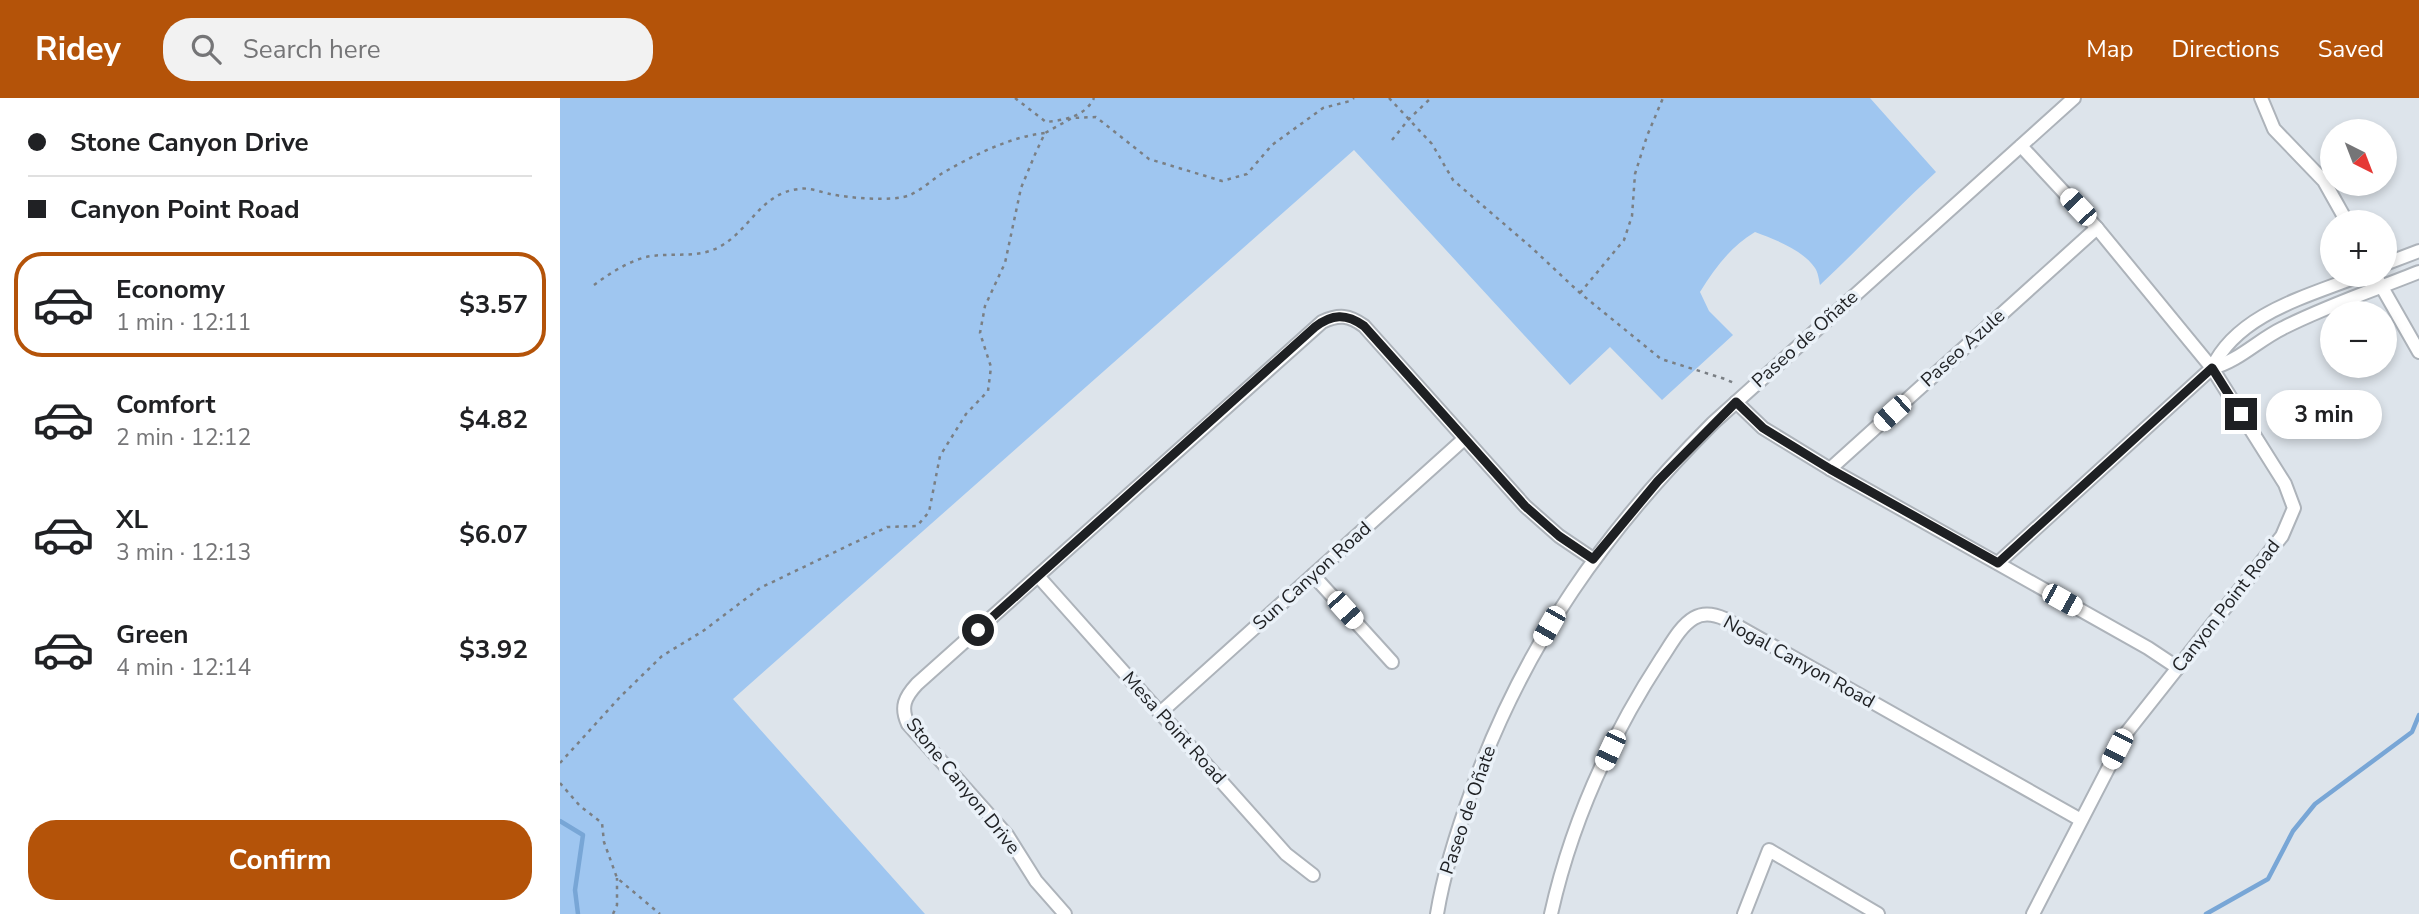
<!DOCTYPE html>
<html lang="en">
<head>
<meta charset="utf-8">
<style>
  body { margin:0; font-family:"Nunito Sans",sans-serif; background:#f2f2f2; color:#202124; height:100vh; display:flex; flex-direction:column; font-size:26px; white-space:nowrap }
  * { box-sizing:border-box; margin:0 }
  p { font-size:23px; color:#757577 }
  .icon { flex:none; width:38px; height:38px; fill:none; stroke:currentColor; stroke-width:2; stroke-linecap:round; stroke-linejoin:round }
  .map { position:relative; flex:1; overflow:hidden }
  .details { display:flex; flex-direction:column; background:#fff; width:560px }
  .details>* { flex:none }
  .banner { display:grid; align-content:center; height:154px; padding:0 28px; background:#fff }
  .needle { width:46px; rotate:138deg }
  .tools { position:absolute; left:1760px; top:21px; display:grid; gap:14px }
  .tools a { display:grid; place-items:center; width:77px; height:77px; border-radius:50%; background:#fff; box-shadow:0 4px 10px #0003; font-size:35px }
  .end { position:absolute; width:32px; height:32px; margin:-16px; border:9px solid #1e2023; background:#fff; box-shadow:0 0 0 4px #fff }
  .from { border-radius:50% }
  .bubble { position:absolute; height:49px; border-radius:24px; background:#fff; box-shadow:0 4px 10px #0003; font-size:23px; font-weight:700; line-height:49px; text-align:center }
  .car { position:absolute; width:21px; height:42px; margin:-21px -10px; border-radius:9px; box-shadow:0 0 5px 2px #0007; background:linear-gradient(#fff 24%,#345 0 40%,#fff 0 76%,#345 0 86%,#fff 0) }
  .banner b { display:flex; align-items:center; gap:24px; height:66px; font-size:26px }
  .banner b+b { border-top:2px solid #e0e0e0 }
  .banner i { width:18px; height:18px; background:#202124 }
  ul { padding:0; list-style:none }
  li { display:flex; align-items:center; gap:21px; height:105px; margin:0 14px 10px; padding:0 14px; border:4px solid transparent; border-radius:28px }
  li div { flex:1 }
  li b { display:block; font-size:26px }
  li em { font-style:normal; font-weight:700 }
  li.active { border-color:#b45309 }
  li>.icon { width:63px; height:63px; stroke-width:1.5 }
  .cta { display:flex; gap:14px; margin-top:auto; padding:14px 28px }
  .cta a { flex:1; height:80px; border-radius:28px; background:#b45309; color:#fff; font-size:28px; font-weight:700; line-height:80px; text-align:center }
  header { display:flex; align-items:center; gap:42px; box-sizing:border-box; height:98px; padding:0 35px; background:#b45309; color:#fff }
  header strong { font-size:33px }
  nav { display:flex; gap:38px; margin-inline-start:auto; font-size:24px }
  .search { width:490px; height:63px; background:#f2f2f2; display:flex; align-items:center; gap:18px; box-sizing:border-box; padding:0 24px; border-radius:28px; color:#757577; font-size:26px }
  main { display:flex; flex:1; min-height:0 }
  .map>svg:first-child { display:block }
  .green { fill:#9fc6f0 }
  .lines { fill:none; stroke-linecap:round; stroke-linejoin:round }
  .stream { stroke:#78a6d6; stroke-width:4.5 }
  .minor-casing { stroke:#adb3ba; stroke-width:16 }
  .path { stroke:#7a7f84; stroke-width:2.5; stroke-dasharray:3.5 5; stroke-linecap:butt }
  .minor { stroke:#fff; stroke-width:12 }
  .route { stroke:#1e2023; stroke-width:9 }
  .labels { text-anchor:middle; dominant-baseline:central; stroke-width:7; stroke-linejoin:round; paint-order:stroke }
  .street-label { font-size:19px; fill:#1e2023; stroke:#eaf1f8 }
</style>
</head>
<body>
<header>
<strong>Ridey</strong>
<div class="search"><svg class="icon" aria-label="search" viewBox="0 0 24 24"><circle cx="10" cy="10" r="6"/><path d="M15 15l6 6"/></svg>Search here</div>
<nav><a>Map</a><a>Directions</a><a>Saved</a></nav>
</header>
<main>
<section class="details">
<div class="banner">
<b><i class="from"></i>Stone Canyon Drive</b>
<b><i></i>Canyon Point Road</b>
</div>
<ul>
<li class="active"><svg class="icon" aria-label="car" viewBox="0 0 24 24"><path d="M5 17H2v-5l4-1 3-4h7l3 4 3 1v5h-3M9 17h6M6 11h13"/><circle cx="7" cy="17" r="2"/><circle cx="17" cy="17" r="2"/></svg><div><b>Economy</b><p>1 min · 12:11</p></div><em>$3.57</em></li>
<li><svg class="icon" aria-label="car" viewBox="0 0 24 24"><path d="M5 17H2v-5l4-1 3-4h7l3 4 3 1v5h-3M9 17h6M6 11h13"/><circle cx="7" cy="17" r="2"/><circle cx="17" cy="17" r="2"/></svg><div><b>Comfort</b><p>2 min · 12:12</p></div><em>$4.82</em></li>
<li><svg class="icon" aria-label="car" viewBox="0 0 24 24"><path d="M5 17H2v-5l4-1 3-4h7l3 4 3 1v5h-3M9 17h6M6 11h13"/><circle cx="7" cy="17" r="2"/><circle cx="17" cy="17" r="2"/></svg><div><b>XL</b><p>3 min · 12:13</p></div><em>$6.07</em></li>
<li><svg class="icon" aria-label="car" viewBox="0 0 24 24"><path d="M5 17H2v-5l4-1 3-4h7l3 4 3 1v5h-3M9 17h6M6 11h13"/><circle cx="7" cy="17" r="2"/><circle cx="17" cy="17" r="2"/></svg><div><b>Green</b><p>4 min · 12:14</p></div><em>$3.92</em></li>
</ul>
<div class="cta"><a>Confirm</a></div>
</section>
<div class="map">
<svg width="1859" height="816" viewBox="0 0 1859 816">
  <rect width="100%" height="100%" fill="#dde4eb"/>
  <!-- green -->
  <path class="green" d="M0,0H1310L1376,74C1336,110 1300,150 1260,187C1259,182 1258,174 1255,170C1243,152 1214,141 1195,134C1171,148 1155,170 1140,194L1149,213L1173,237L1102,302L1050,249L1010,287L794,52L173,601L365,816H0Z"/>
  <g class="lines">
    <!-- stream -->
    <g class="stream">
      <path d="M0,723L23,737L15,792L18,816"/>
      <path d="M1646,816L1708,781L1733,733L1755,706L1852,634L1859,617"/>
    </g>
    <defs>
      <g id="minor">
        <path d="M1701,0L1714,31L1764,83L1787,124"/>
        <path d="M1461,48L1537,130L1652,270L1725,386L1734,410L1722,438L1567,634L1473,816"/>
        <path d="M1825,166L1859,153"/>
        <path d="M1815,177L1859,254"/>
        <path d="M1652,270C1679,263 1698,242 1723,230C1766,208 1814,192 1859,174"/>
        <path d="M1176,304L1203,330L1270,371L1588,550L1618,570"/>
        <path d="M1270,371L1537,130"/>
        <path d="M1438,465L1652,270C1678,215 1749,198 1801,177"/>
        <path d="M753,477L832,564"/>
        <path d="M478,478L726,756L753,777"/>
        <path d="M600,615L904,341"/>
        <path d="M505,816L476,783L447,737L348,626C340,609 345,599 357,586L762,224C779,216 789,217 804,228L965,408L999,438L1033,461"/>
        <path d="M877,816C884,773 898,730 913,689C966,544 1045,433 1153,325L1514,0"/>
        <path d="M991,816C1011,726 1051,638 1101,561C1110,548 1120,528 1134,520C1144,514 1154,516 1165,521L1521,722"/>
        <path d="M1184,816L1209,752L1318,816"/>
      </g>
    </defs>
    <!-- minor casing -->
    <use href="#minor" class="minor-casing"/>
    <!-- path -->
    <g class="path">
      <path d="M455,0L486,24C504,22 525,19 534,0"/>
      <path d="M829,0L872,46L893,82L972,150L1020,195L1101,261L1165,281L1176,286"/>
      <path d="M832,42L849,21L871,0"/>
      <path d="M34,187C49,176 67,164 86,159C109,154 138,161 159,149C190,133 200,95 239,91C248,89 261,94 270,96C288,100 334,104 350,97C361,92 371,83 381,76C412,58 449,39 485,35"/>
      <path d="M1020,195L1064,142L1072,118L1075,76L1087,38L1103,0"/>
      <path d="M0,665L60,599L102,558L143,533L200,490L327,429L357,428L369,414L380,358L406,316L428,293L431,269L420,235L425,208L445,165L461,90L476,54L485,35L512,20L536,19L589,61L662,83L687,76L712,47L763,10L790,3L794,0"/>
      <path d="M0,685L20,708L42,725L44,744L57,780L100,816"/>
      <path d="M53,816L57,807V780"/>
    </g>
    <!-- minor -->
    <use href="#minor" class="minor"/>
  </g>
  <g class="lines">
    <!-- route -->
    <path class="route" d="M418,532L755,229C772,216 786,215 804,228L965,408L999,438L1033,461L1098,383L1176,304L1203,330L1270,371L1438,465L1652,270L1681,316"/>
  </g>
  <g class="labels">
    <!-- street labels -->
    <g class="street-label">
      <text transform="translate(1245 241) rotate(-42)">Paseo de Oñate</text>
      <text transform="translate(1403 250) rotate(-42)">Paseo Azule</text>
      <text transform="translate(752 478) rotate(-42)">Sun Canyon Road</text>
      <text transform="translate(1666 508) rotate(-52)">Canyon Point Road</text>
      <text transform="translate(1239 564) rotate(29)">Nogal Canyon Road</text>
      <text transform="translate(614 630) rotate(48)">Mesa Point Road</text>
      <text transform="translate(403 688) rotate(51)">Stone Canyon Drive</text>
      <text transform="translate(908 712) rotate(-71)">Paseo de Oñate</text>
    </g>
  </g>
</svg>
<div class="tools">
<a><svg class="needle" viewBox="-14 -14 28 28"><path d="M0-13l5 13h-10z" fill="#e53935"/><path d="M0 13l5-13h-10z" fill="#757577"/></svg></a>
<a>+</a>
<a>−</a>
</div>
<i class="end from" style="left:418px;top:532px"></i>
<i class="end" style="left:1681px;top:316px"></i>
<div class="bubble" style="left:1706px;top:292px;width:116px">3 min</div>
<i class="car" style="left:1518px;top:109px;rotate:317deg"></i>
<i class="car" style="left:1332px;top:315px;rotate:228deg"></i>
<i class="car" style="left:1502px;top:502px;rotate:119deg"></i>
<i class="car" style="left:785px;top:512px;rotate:138deg"></i>
<i class="car" style="left:989px;top:528px;rotate:210deg"></i>
<i class="car" style="left:1557px;top:651px;rotate:207deg"></i>
<i class="car" style="left:1050px;top:652px;rotate:205deg"></i>
</div>
</main>
</body>
</html>
